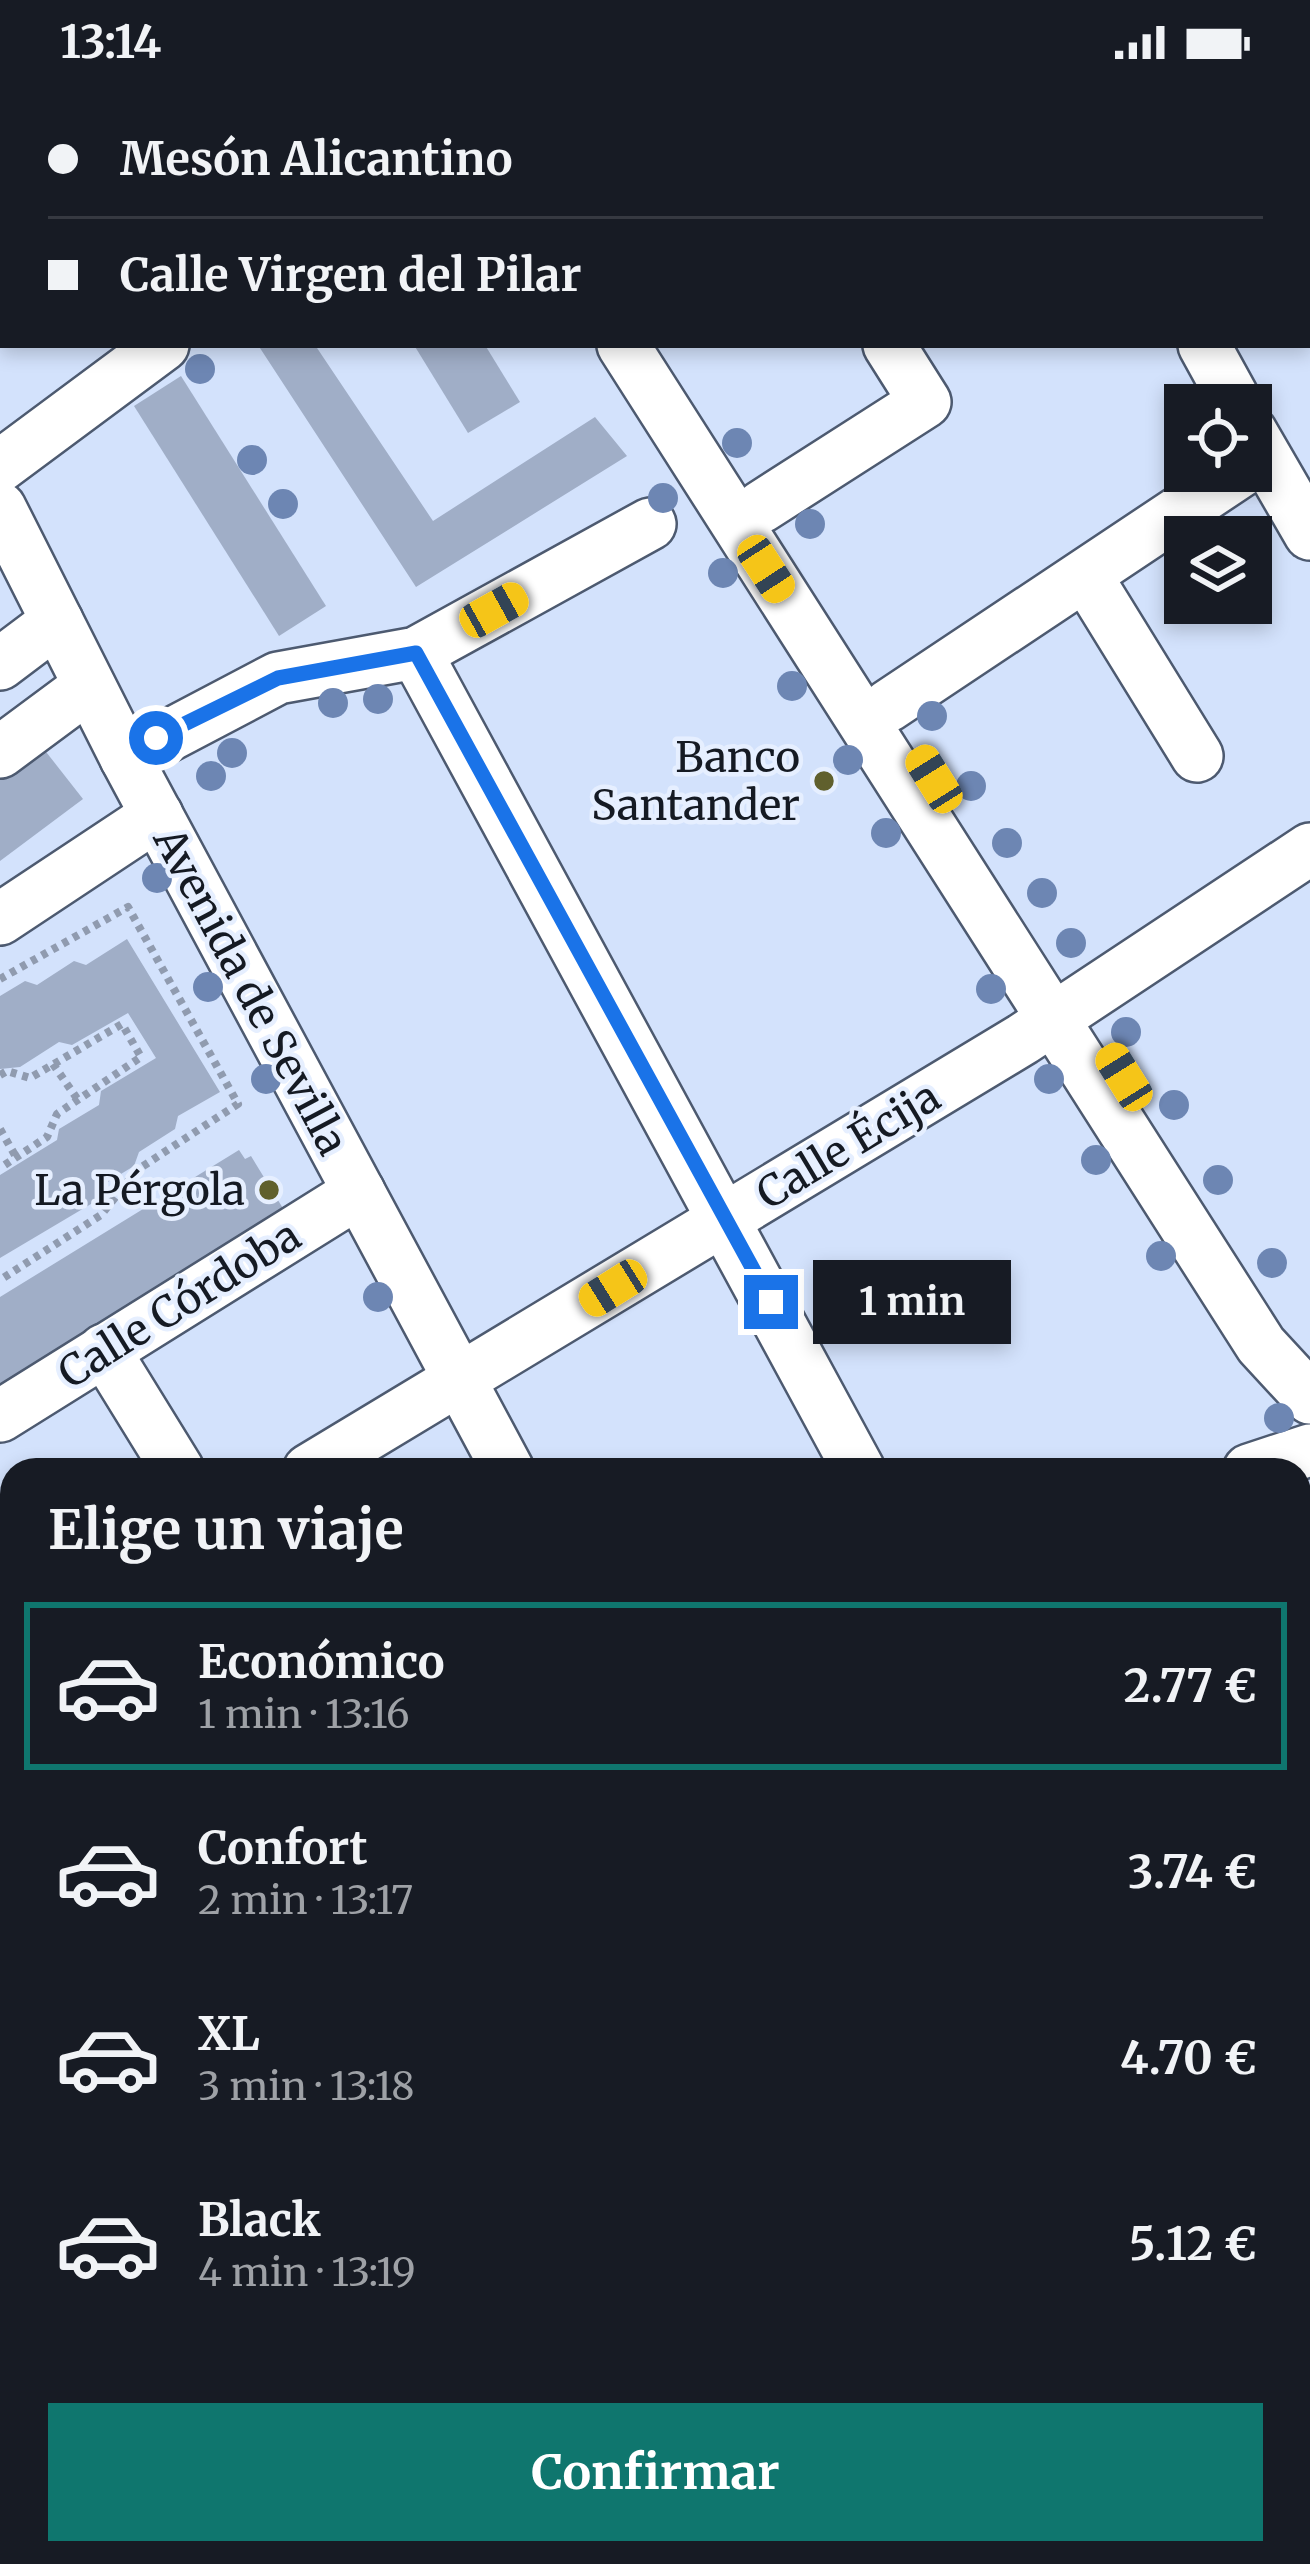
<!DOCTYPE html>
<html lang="es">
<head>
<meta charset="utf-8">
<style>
  body { margin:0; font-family:Merriweather,serif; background:#20242c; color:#f1f3f6; height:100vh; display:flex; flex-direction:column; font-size:45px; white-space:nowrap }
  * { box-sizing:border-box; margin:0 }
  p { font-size:39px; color:#9ea1a6 }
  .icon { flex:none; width:66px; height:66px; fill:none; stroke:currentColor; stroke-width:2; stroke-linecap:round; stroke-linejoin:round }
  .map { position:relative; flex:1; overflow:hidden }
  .details { position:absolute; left:0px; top:1374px; width:1311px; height:1107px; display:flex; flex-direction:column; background:#171b24; border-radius:36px 36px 0 0; box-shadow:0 6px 18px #0003 }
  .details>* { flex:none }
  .guide { position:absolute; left:0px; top:0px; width:1311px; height:264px; box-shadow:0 6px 18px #0003; display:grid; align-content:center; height:264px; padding:0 48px; background:#171b24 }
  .controls { position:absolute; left:1164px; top:300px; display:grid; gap:24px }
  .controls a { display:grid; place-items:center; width:108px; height:108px; border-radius:0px; background:#171b24; box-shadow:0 6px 18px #0003; font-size:60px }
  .end { position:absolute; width:54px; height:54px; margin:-27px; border:15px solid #1a73e8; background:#fff; box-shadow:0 0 0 6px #fff }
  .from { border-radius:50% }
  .bubble { position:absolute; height:84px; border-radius:0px; background:#171b24; box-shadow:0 6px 18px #0003; font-size:39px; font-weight:700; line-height:84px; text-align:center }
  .car { position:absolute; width:36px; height:72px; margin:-36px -18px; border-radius:15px; box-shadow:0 0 9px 3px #0007; background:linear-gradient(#f5c518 24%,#345 0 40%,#f5c518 0 76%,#345 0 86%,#f5c518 0) }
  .guide b { display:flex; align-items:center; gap:42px; height:114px; font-size:45px }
  .guide b+b { border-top:3px solid #363941 }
  .guide i { width:30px; height:30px; background:#f1f3f6 }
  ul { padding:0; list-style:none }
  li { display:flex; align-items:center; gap:36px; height:168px; margin:0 24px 18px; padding:0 24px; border:6px solid transparent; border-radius:0px }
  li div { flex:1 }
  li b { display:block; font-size:45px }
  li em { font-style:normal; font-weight:700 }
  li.selected { border-color:#0f766e }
  li>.icon { width:108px; height:108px; stroke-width:1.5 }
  h2 { padding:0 48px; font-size:54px; line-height:144px }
  .button { display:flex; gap:24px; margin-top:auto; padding:24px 48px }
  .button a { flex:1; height:138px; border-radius:0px; background:#0f766e; color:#fff; font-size:48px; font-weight:700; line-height:138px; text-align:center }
  .status { display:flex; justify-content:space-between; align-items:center; height:84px; padding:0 60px; background:#171b24; direction:ltr }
  .status svg { height:33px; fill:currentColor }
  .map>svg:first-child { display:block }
  .water { fill:#6884b4 }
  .building { fill:#a0aec7 }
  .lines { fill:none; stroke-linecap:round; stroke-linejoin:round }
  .minor-casing { stroke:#4d5a70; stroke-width:56 }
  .path { stroke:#909baf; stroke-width:8; stroke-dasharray:6 6; stroke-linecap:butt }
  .minor { stroke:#fff; stroke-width:51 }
  .tree { fill:#6d86b3 }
  .route { stroke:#1a73e8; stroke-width:15 }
  .poi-dot { fill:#60602d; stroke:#e6efff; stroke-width:4.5 }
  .labels { text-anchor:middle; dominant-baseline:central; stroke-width:9; stroke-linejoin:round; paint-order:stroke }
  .poi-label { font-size:42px; fill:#151a23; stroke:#e6efff; text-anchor:end }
  .street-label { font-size:42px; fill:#151a23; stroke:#e6efff }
</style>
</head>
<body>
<div class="status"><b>13:14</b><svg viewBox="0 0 49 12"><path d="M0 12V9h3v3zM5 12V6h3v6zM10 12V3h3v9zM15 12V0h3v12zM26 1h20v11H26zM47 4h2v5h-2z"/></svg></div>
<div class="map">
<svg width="1310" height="2480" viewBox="0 0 1310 2480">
  <rect width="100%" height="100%" fill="#d3e2fc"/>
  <!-- water -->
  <path class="water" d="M965,1194L972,1209L982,1204L990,1218L938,1245L923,1224Z"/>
  <!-- building -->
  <g class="building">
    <path d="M258,261H315L433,437L595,333L627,372L416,503Z"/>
    <path d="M414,261H485L520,318L468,349Z"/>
    <path d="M181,292L326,522L279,552L134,322Z"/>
    <path d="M43,664L83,715L0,777V696Z"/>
    <path d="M127,855L220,1008L178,1032L175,1045L139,1068L134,1082L98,1104L96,1117L0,1174V1091L57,1056L59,1045L99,1021L101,1007L156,974L128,929L72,961L59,958L20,983L0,985V912L25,897L37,901L74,877L86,881Z"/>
    <path d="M239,1066L245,1075L251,1072L284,1126L0,1316V1213Z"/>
    <path d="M536,2469H653L625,2480H534Z"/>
    <path d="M740,2469H807L810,2480H727L726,2475Z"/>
  </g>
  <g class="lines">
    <defs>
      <g id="minor">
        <path d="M448,0L451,3"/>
        <path d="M496,0L498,3"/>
        <path d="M724,0L726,3"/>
        <path d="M1064,0L1066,3"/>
        <path d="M68,3L72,0"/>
        <path d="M816,3L822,0"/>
        <path d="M1162,3L1170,0"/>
        <path d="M0,107L3,105"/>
        <path d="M1308,145H1310"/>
        <path d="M623,261L1261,1261L1310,1314"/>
        <path d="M1204,261L1237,321"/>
        <path d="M1251,348L1310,450"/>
        <path d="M0,382L163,261"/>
        <path d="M761,423L925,318L889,261"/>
        <path d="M0,424L126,674L508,1386"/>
        <path d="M1086,492L1197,672"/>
        <path d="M416,569L859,1386"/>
        <path d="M0,580L57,537"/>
        <path d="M888,622L1241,387"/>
        <path d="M0,668L89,602"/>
        <path d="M126,674L278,594L416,569L650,440"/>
        <path d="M0,835L157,731"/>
        <path d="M104,1266L178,1386"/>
        <path d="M0,1332L359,1108"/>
        <path d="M309,1386L1023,955L1310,765"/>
        <path d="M1249,1386L1310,1366"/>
        <path d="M0,1574L12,1567"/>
        <path d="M0,1685L12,1703"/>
        <path d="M1299,1820L1310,1827"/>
        <path d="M1299,2010L1310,2008"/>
        <path d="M1299,2197L1310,2196"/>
        <path d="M1299,2340L1310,2338"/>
        <path d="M498,2469L504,2480"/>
        <path d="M845,2469L849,2480"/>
        <path d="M1057,2469L1061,2480"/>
        <path d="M1206,2469L1211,2480"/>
      </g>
    </defs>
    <!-- minor casing -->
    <use href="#minor" class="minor-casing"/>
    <!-- path -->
    <g class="path">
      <path d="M0,54L3,52"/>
      <path d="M0,895L128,823L238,1020L137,1086L101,1131L0,1196"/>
      <path d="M53,980L78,1016"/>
      <path d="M0,991L7,987L30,994L122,940L141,973L57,1030L47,1053L0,1084"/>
      <path d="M0,1045L16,1073"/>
      <path d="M0,1860L12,1852"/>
      <path d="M0,2174L12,2166"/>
    </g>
    <!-- minor -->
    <use href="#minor" class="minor"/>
  </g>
  <!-- trees -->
  <g class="tree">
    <circle cx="200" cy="285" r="15"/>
    <circle cx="737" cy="359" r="15"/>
    <circle cx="252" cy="376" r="15"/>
    <circle cx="663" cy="414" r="15"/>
    <circle cx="283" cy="420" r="15"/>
    <circle cx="810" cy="440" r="15"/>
    <circle cx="723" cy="489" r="15"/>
    <circle cx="792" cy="602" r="15"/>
    <circle cx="378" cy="615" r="15"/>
    <circle cx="333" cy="619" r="15"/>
    <circle cx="932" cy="632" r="15"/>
    <circle cx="232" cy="669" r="15"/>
    <circle cx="848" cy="676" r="15"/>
    <circle cx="211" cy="692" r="15"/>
    <circle cx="971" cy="702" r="15"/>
    <circle cx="886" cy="749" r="15"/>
    <circle cx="1007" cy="759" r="15"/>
    <circle cx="157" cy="794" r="15"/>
    <circle cx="1042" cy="809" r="15"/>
    <circle cx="1071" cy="859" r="15"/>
    <circle cx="208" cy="903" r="15"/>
    <circle cx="991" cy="905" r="15"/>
    <circle cx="1126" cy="948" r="15"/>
    <circle cx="266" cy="995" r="15"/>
    <circle cx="1049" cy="995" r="15"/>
    <circle cx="1174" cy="1021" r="15"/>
    <circle cx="1096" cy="1076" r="15"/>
    <circle cx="1218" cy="1096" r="15"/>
    <circle cx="1161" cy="1172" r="15"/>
    <circle cx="1272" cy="1179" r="15"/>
    <circle cx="378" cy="1213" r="15"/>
    <circle cx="1279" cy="1334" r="15"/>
  </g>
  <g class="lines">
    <!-- route -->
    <path class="route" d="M156,654L278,594L416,569L771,1218"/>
  </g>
  <!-- markers -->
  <g class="poi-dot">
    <circle cx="824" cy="697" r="12"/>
    <circle cx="269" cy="1106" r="12"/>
  </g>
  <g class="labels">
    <!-- poi labels -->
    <g class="poi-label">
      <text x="800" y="673">Banco<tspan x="800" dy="48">Santander</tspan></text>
      <text x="245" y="1106">La Pérgola</text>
    </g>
    <!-- street labels -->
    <g class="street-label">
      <text transform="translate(251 907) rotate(62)">Avenida de Sevilla</text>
      <text transform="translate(848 1061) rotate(-31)">Calle Écija</text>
      <text transform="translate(179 1220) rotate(-32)">Calle Córdoba</text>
    </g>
  </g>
</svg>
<div class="controls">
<a><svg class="icon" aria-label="locate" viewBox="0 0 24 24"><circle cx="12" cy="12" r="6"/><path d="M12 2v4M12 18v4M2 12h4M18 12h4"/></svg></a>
<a><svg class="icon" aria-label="layers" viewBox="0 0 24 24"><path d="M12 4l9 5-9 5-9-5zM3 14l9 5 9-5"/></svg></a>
</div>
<i class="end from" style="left:156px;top:654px"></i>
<i class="end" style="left:771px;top:1218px"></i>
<div class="bubble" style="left:813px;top:1176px;width:198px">1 min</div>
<i class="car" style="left:766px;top:485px;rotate:147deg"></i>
<i class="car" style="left:494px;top:526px;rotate:61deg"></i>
<i class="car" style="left:934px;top:695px;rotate:328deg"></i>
<i class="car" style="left:1124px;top:993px;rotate:328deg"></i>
<i class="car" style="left:613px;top:1204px;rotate:238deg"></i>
<div class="guide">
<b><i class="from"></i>Mesón Alicantino</b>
<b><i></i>Calle Virgen del Pilar</b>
</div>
<section class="details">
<h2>Elige un viaje</h2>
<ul>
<li class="selected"><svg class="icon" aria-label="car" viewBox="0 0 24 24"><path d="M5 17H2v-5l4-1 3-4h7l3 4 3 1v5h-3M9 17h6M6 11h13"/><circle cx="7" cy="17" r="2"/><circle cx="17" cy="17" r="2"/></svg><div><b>Económico</b><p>1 min · 13:16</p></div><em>2.77 €</em></li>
<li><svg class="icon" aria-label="car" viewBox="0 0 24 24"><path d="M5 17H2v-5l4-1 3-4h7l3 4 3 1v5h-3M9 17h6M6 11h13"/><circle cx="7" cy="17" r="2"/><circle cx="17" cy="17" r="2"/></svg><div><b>Confort</b><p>2 min · 13:17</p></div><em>3.74 €</em></li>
<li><svg class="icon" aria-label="car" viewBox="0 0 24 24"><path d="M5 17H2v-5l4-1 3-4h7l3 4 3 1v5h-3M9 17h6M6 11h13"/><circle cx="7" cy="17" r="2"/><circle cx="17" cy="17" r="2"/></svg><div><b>XL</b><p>3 min · 13:18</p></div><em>4.70 €</em></li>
<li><svg class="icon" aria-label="car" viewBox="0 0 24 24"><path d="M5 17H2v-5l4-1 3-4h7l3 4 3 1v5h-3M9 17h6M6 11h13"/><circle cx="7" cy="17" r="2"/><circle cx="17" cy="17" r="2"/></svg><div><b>Black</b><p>4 min · 13:19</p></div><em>5.12 €</em></li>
</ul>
<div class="button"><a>Confirmar</a></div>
</section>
</div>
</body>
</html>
